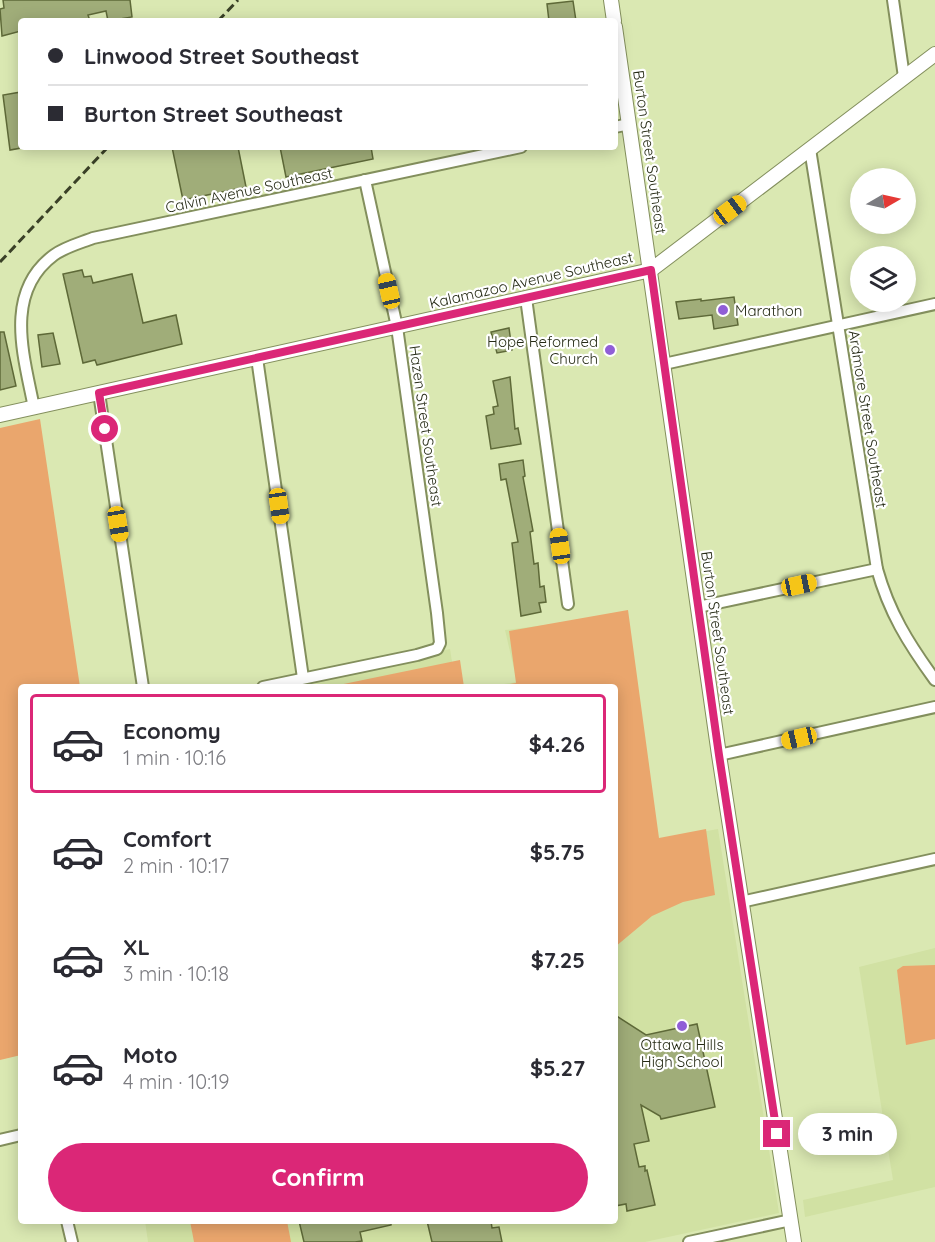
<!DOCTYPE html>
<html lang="en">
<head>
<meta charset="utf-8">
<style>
  body { margin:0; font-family:Quicksand,sans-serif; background:#f7f7f7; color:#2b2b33; height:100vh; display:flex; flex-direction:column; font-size:22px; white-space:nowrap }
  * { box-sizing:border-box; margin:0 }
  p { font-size:20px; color:#7c7c81 }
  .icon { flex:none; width:33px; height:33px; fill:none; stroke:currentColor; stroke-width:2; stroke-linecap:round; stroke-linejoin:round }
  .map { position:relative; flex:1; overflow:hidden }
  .details { position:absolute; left:18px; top:684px; width:600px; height:540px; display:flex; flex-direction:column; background:#fff; border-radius:6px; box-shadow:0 3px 15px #0003 }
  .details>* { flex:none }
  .hud { position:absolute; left:18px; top:18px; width:600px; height:132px; border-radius:6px; box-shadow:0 3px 15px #0003; display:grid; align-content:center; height:132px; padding:0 30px; background:#fff }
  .needle { width:39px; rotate:81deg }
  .tools { position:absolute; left:850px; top:168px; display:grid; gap:12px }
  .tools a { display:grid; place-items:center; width:66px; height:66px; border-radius:50%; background:#fff; box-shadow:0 3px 15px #0003; font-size:30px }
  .end { position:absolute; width:27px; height:27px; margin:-14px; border:8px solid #db2777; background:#fff; box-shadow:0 0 0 3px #fff }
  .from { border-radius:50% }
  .bubble { position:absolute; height:42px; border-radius:21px; background:#fff; box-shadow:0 3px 15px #0003; font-size:20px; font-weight:700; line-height:42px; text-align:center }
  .car { position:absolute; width:18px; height:36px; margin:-18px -9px; border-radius:8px; box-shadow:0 0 4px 2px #0007; background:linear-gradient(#f5c518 24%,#345 0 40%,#f5c518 0 76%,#345 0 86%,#f5c518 0) }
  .hud b { display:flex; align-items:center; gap:21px; height:57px; font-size:22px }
  .hud b+b { border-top:2px solid #e1e1e2 }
  .hud i { width:15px; height:15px; background:#2b2b33 }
  ul { padding:10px 0 0; list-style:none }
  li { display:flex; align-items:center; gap:18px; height:99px; margin:0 12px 9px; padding:0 18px; border:3px solid transparent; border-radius:6px }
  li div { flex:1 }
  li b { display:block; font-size:22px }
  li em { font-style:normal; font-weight:700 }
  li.active { border-color:#db2777 }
  li>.icon { width:54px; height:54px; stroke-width:1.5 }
  .action { display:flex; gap:12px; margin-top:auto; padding:12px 30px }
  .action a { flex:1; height:69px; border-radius:36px; background:#db2777; color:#fff; font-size:24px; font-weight:700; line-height:69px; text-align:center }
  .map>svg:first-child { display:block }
  .built { fill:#d1e1a3 }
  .green { fill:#eaa66d }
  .building { fill:#a0ad79; stroke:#5e6938; stroke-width:1.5 }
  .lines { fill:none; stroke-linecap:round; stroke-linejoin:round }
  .minor-casing { stroke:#838f5d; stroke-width:14 }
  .secondary-casing { stroke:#838f5d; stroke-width:16 }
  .minor { stroke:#fff; stroke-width:10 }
  .secondary { stroke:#fff; stroke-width:14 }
  .rail { stroke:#3a4027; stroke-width:3; stroke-dasharray:9 4.5; stroke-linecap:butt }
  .route { stroke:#db2777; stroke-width:8 }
  .poi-dot { fill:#905ed7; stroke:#fff; stroke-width:2 }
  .labels { text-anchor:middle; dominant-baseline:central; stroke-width:4.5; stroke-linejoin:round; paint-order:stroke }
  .street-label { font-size:15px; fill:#262b16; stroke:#fff }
  .poi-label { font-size:15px; fill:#262b16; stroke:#fff; text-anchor:start }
</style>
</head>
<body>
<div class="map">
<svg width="935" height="1242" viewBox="0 0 935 1242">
  <rect width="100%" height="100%" fill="#dae8b2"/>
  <!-- built -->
  <g class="built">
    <path d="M626,615L657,840L718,829L779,1213L645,1242H148L145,1221H615V687H485L517,682L505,630Z"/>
    <path d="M450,649L456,687H281Z"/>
    <path d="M935,948V1187L805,1217L803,1200L893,1180L859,967Z"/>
  </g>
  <!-- green -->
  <g class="green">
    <path d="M40,419L80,687H21V1055L0,1060V428Z"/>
    <path d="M628,610L659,838L706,829L715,895L683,902L652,916L615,947V687H488L516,683L509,631Z"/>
    <path d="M460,660L464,687H329Z"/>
    <path d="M935,965V1039L906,1045L897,970L903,966Z"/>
    <path d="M190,1221H287L291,1242H194Z"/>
  </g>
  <!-- building -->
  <g class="building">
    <path d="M3,0H130L132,17L108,21L106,11L88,15L90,21H21V31L2,36L0,9L4,8Z"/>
    <path d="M573,1L576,21H549L547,4Z"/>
    <path d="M21,92V148L10,150L3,95Z"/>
    <path d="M172,147H238L246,187L183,200Z"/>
    <path d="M280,147H371L373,159L286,177Z"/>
    <path d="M82,270L84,277L91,276L93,283L132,274L143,323L176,315L182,344L97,365L95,360L83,363L63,274Z"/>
    <path d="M734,297L738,325L714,329L712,315L679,319L676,302L701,299V301Z"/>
    <path d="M509,328L512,350L497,353L491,332Z"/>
    <path d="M0,332H4L16,386L0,390Z"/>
    <path d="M53,333L60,364L42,367L38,335Z"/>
    <path d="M510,377L515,429L518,428L521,444L491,449L486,416L494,414L493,407L498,406L493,381Z"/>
    <path d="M523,460L525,476L523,477L533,531L530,532L534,564L538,563L540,587L544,586L546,602L539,603L541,612L521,616L512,543L518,542L506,479L501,480L499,464Z"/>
    <path d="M615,1015L646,1035L697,1024L715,1107L661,1119L660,1116L641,1105L649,1141L634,1144L639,1167L645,1166V1171L647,1170L655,1205L627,1211L626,1204L615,1206Z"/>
    <path d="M299,1221H391V1225L360,1232L362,1241L355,1242H304Z"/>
    <path d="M427,1221H491L492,1228L499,1227L502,1242H432Z"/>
  </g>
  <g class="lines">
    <defs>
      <g id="minor">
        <path d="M893,0L904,77"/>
        <path d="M615,127L629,124"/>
        <path d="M810,149L877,569C889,612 908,643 935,680"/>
        <path d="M526,298L568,604"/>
        <path d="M257,358L303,678"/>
        <path d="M664,364L935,304"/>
        <path d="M99,393L143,687"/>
        <path d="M34,408C24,356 3,293 54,255C65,247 80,243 93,238L521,147"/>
        <path d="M698,607L877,569"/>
        <path d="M263,687L417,655L437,649L440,643L437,613L397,327L365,180"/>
        <path d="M719,755L935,707"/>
        <path d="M741,902L935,859"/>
        <path d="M0,1140L21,1135"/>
        <path d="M67,1221L72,1242"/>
        <path d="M689,1242L791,1220"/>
      </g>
      <g id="secondary">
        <path d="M611,0L614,21"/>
        <path d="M615,27L719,755L794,1242"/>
        <path d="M0,415L651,270L935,54"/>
      </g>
    </defs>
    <!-- minor casing -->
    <use href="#minor" class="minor-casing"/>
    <!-- secondary casing -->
    <use href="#secondary" class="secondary-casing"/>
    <!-- minor -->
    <use href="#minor" class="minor"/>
    <!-- secondary -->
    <use href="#secondary" class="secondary"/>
    <!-- rail -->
    <g class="rail">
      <path d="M218,21L238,0"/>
      <path d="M0,262L108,147"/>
    </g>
  </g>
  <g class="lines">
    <!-- route -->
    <path class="route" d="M105,429L99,393L651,270L719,755L777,1134"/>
  </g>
  <!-- markers -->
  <g class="poi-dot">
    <circle cx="723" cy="310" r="6"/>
    <circle cx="610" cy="350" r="6"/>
    <circle cx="682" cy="1026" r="6"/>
  </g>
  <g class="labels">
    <!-- street labels -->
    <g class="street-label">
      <text transform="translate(650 152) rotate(82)">Burton Street Southeast</text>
      <text transform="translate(249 190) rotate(-12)">Calvin Avenue Southeast</text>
      <text transform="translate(531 280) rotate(-13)">Kalamazoo Avenue Southeast</text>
      <text transform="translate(868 419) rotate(81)">Ardmore Street Southeast</text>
      <text transform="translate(426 426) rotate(82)">Hazen Street Southeast</text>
      <text transform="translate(718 633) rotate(82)">Burton Street Southeast</text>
    </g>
    <!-- poi labels -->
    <g class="poi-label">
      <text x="735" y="310">Marathon</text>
      <text x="598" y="341" text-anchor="end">Hope Reformed<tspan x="598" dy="17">Church</tspan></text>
      <text x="682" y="1044" text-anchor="middle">Ottawa Hills<tspan x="682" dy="17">High School</tspan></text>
    </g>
  </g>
</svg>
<div class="tools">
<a><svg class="needle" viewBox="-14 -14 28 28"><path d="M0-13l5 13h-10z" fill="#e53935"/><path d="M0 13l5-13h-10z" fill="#7c7c81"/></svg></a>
<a><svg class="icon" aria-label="layers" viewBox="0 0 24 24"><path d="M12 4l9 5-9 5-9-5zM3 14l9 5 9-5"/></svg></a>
</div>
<i class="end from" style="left:105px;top:429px"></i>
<i class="end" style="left:777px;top:1134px"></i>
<div class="bubble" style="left:798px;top:1113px;width:99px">3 min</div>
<i class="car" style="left:730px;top:210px;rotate:53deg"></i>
<i class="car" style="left:389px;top:291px;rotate:347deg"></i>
<i class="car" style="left:279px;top:506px;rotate:172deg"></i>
<i class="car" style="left:118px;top:524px;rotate:171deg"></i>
<i class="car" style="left:560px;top:546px;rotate:352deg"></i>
<i class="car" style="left:799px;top:585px;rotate:78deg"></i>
<i class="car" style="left:799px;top:738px;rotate:257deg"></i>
<div class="hud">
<b><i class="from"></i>Linwood Street Southeast</b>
<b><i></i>Burton Street Southeast</b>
</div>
<section class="details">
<ul>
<li class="active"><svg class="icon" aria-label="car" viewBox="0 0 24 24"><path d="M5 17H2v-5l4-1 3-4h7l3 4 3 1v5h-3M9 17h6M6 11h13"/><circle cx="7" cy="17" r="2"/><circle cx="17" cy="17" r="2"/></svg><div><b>Economy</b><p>1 min · 10:16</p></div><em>$4.26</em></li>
<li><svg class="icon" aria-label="car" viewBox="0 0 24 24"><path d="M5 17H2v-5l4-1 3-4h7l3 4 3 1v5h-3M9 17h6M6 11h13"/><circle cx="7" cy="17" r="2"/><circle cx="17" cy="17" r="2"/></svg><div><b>Comfort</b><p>2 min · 10:17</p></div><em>$5.75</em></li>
<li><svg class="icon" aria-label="car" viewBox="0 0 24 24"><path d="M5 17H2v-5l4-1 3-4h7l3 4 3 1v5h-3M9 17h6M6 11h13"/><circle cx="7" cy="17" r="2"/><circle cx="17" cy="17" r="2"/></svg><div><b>XL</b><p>3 min · 10:18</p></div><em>$7.25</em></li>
<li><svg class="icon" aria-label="car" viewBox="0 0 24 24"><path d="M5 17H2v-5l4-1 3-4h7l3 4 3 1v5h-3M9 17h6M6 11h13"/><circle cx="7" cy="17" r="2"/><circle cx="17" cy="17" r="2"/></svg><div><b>Moto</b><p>4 min · 10:19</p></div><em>$5.27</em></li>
</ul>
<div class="action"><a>Confirm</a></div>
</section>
</div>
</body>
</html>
